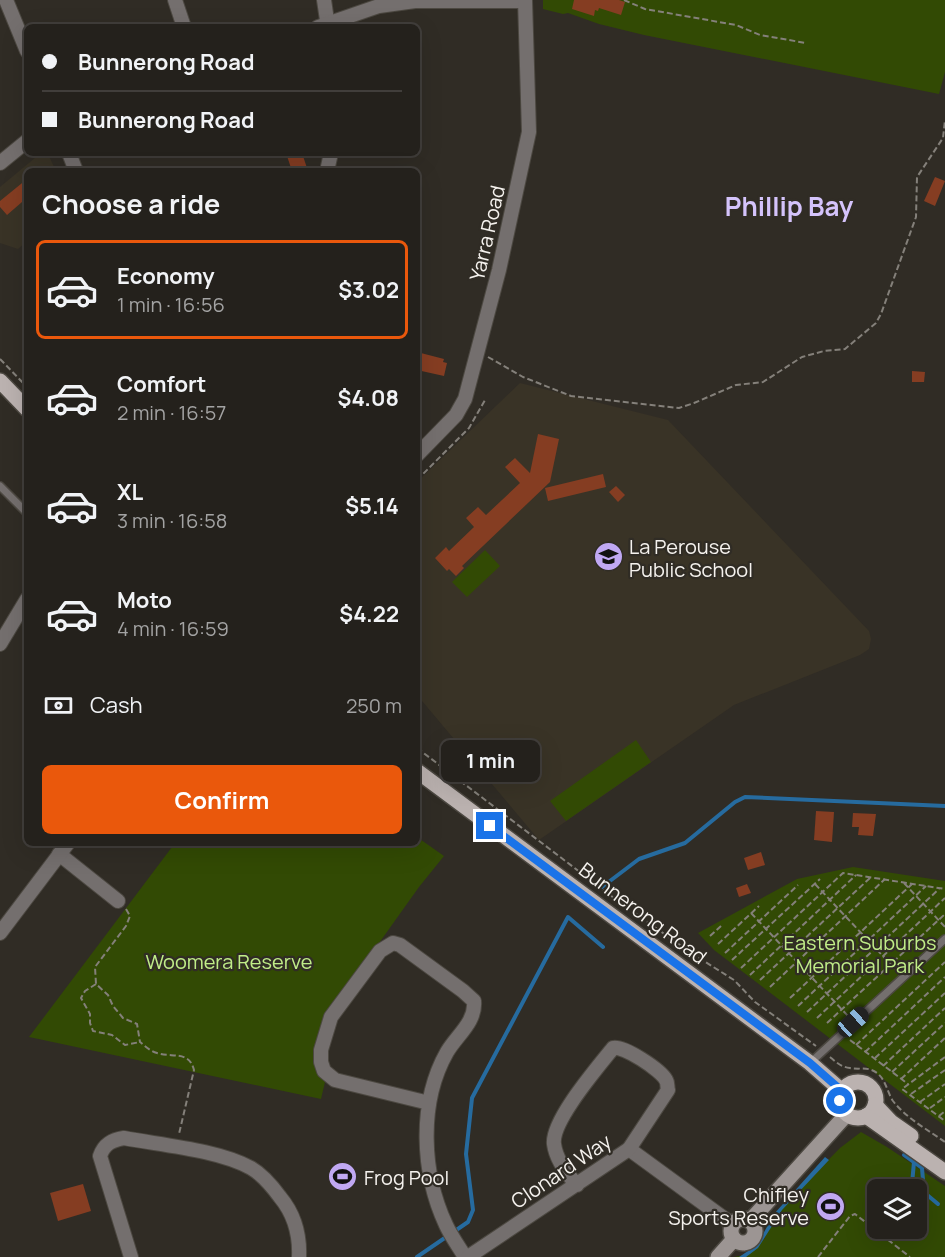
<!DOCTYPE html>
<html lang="en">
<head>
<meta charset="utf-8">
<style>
  body { margin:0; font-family:Manrope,sans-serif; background:#2c2925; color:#f1f3f6; height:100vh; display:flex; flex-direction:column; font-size:22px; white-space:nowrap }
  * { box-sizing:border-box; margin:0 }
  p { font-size:20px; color:#a3a3a3 }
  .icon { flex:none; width:33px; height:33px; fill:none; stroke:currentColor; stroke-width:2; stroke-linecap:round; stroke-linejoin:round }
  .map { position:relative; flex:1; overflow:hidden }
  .sheet { position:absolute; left:24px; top:168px; width:396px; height:678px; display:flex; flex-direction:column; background:#24211c; border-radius:9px; box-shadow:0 6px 24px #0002,0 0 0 2px #413e3b }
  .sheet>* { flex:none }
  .guide { position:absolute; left:24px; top:24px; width:396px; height:132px; border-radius:9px; box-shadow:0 6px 24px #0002,0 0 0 2px #413e3b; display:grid; align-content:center; height:132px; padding:0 18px; background:#24211c }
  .fabs { position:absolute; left:867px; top:1179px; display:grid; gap:12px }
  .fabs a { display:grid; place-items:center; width:60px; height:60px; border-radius:9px; background:#24211c; box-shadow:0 6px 24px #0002,0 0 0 2px #413e3b; font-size:30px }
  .end { position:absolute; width:27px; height:27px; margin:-14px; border:8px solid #1a73e8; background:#fff; box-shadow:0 0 0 3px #fff }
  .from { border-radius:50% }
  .bubble { position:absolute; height:42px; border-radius:9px; background:#24211c; box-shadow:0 6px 24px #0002,0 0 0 2px #413e3b; font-size:20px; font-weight:700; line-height:42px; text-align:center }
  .car { position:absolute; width:18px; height:36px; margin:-18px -9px; border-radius:8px; box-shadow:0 0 4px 2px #0007; background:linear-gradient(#222 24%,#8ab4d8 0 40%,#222 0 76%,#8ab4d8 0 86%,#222 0) }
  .guide b { display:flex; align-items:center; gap:21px; height:57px; font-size:22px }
  .guide b+b { border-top:2px solid #413e3b }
  .guide i { width:15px; height:15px; background:#f1f3f6 }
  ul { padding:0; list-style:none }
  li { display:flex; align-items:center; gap:18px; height:99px; margin:0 12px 9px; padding:0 6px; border:3px solid transparent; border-radius:9px }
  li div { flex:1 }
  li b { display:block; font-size:22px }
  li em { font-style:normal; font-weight:700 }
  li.active { border-color:#ea580c }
  li>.icon { width:54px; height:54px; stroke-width:1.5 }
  h2 { padding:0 18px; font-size:27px; line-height:72px }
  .pay { display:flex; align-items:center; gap:15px; height:66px; padding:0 18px; font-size:22px }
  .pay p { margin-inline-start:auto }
  .button { display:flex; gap:12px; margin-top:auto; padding:12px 18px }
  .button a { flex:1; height:69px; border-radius:9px; background:#ea580c; color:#fff; font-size:24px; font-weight:700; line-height:69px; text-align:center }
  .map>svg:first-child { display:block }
  .built { fill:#393326 }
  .green { fill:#324a04; fill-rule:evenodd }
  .water { fill:#266b9f }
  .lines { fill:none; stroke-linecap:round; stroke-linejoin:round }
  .stream { stroke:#266b9f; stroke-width:4 }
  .building { fill:#853d22 }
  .lane-casing { stroke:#4c4841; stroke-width:10 }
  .street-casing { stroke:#4c4841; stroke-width:16 }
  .secondary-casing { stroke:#4c4841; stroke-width:18 }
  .primary-casing { stroke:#4c4841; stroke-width:18 }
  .path { stroke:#84807a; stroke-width:2; stroke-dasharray:6 3; stroke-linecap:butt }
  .lane { stroke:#746f6e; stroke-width:7 }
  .street { stroke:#746f6e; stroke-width:14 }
  .secondary { stroke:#9c9593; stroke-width:15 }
  .primary { stroke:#bbb2b0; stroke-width:15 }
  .route { stroke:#1a73e8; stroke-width:8 }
  .labels { text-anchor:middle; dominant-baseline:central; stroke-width:4.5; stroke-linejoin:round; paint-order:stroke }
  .street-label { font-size:20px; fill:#f5f2ee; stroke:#302c25 }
  .poi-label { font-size:20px; fill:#f5f2ee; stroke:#302c25; text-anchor:start }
  .park-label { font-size:20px; fill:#c0ed88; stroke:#302c25 }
  .district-label { font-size:26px; font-weight:bold; fill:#d4c3fb; stroke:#302c25 }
</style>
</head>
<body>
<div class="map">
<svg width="945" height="1257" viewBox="0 0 945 1257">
  <rect width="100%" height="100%" fill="#302c25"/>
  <!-- built -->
  <g class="built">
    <path d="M41,153L48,154L56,171H27V241L18,249L0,243V187Z"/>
    <path d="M520,383L668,420L869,631L871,639L869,649L860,655L734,705L539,840L417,695V482Z"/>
  </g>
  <!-- green -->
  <g class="green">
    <path d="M543,0H945V72L939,94L644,35L599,24L568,13L563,14L543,9Z"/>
    <path d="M485,550L500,566L467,597L452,582Z"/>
    <path d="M636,740L651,762L566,821L550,801Z"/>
    <path d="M417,837L444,856L419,887L332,1009L322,1078L325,1082L321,1099L29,1037L175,843H417Z"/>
    <path d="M853,867L945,881V1126L714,950L698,933L797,879Z"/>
    <path d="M861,1132L887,1147L945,1186V1257H734L748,1254L765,1238L767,1222L840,1148ZM878,1190H916V1228H878Z"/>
  </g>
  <!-- water -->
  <path class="water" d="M825,1157L829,1160L782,1210L758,1248L746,1257H739L757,1245L774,1214Z"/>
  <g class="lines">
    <!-- stream -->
    <g class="stream">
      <path d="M602,887L639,859L685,843L735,802L745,797L945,806"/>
      <path d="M904,1155L922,1168L924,1192"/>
      <path d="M912,1184L914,1162"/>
      <path d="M920,1189L938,1204"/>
      <path d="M417,1257L468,1222L473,1210L466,1154L472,1098L568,917L603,947"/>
    </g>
  </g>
  <!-- building -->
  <g class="building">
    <path d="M574,0H619L625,2L621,15L599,8L598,11L595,10L594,16L572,9Z"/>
    <path d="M286,153H302L308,171H292Z"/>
    <path d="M935,177L945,181L935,206L924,201Z"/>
    <path d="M27,179V207L22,202L7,215L0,207V201Z"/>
    <path d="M417,352L444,359L443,362L447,363L444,376L417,370Z"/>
    <path d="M912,371L925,372L924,382H912Z"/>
    <path d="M538,434L559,439L550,482L462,566L464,568L456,576L449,569L447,571L435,558L446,547L449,551L474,527L466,518L478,507L486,515L520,483L505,467L515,458L530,473Z"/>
    <path d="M603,474L606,487L548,501L545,488Z"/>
    <path d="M616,486L625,495L618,502L609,492Z"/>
    <path d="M816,811L834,812L832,842L814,840Z"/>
    <path d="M853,813L876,814L873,836L858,835L859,827H852Z"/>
    <path d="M761,852L765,865L748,870L744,858Z"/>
    <path d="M747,884L751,893L739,897L736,888Z"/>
    <path d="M83,1184L91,1211L58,1221L50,1193Z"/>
  </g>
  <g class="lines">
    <defs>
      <g id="lane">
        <path d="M0,486L27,513"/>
        <path d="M810,1063L945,939"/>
      </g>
      <g id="street">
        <path d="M6,0L27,51"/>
        <path d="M175,0L184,27"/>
        <path d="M324,0L328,27"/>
        <path d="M318,27L379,6L415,1H525"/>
        <path d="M69,153L76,171"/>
        <path d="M0,163L27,141"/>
        <path d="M327,171L331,153"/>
        <path d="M417,455L456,415L465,399L499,270L529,132L525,0"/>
        <path d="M0,644L27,599"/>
        <path d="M59,854L118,901"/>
        <path d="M0,933L68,843"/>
        <path d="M429,1103L335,1080L324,1071L321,1062V1050L331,1017L380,951L393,943L400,945L463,991L474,1001C476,1022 457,1035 447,1052C418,1103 422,1174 446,1225C451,1236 459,1247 465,1257"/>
        <path d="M629,1149L733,1225"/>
        <path d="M131,1257L100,1156C104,1144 112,1140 124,1138C161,1145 219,1150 251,1168C263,1175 272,1186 280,1197C295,1215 300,1234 299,1257"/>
        <path d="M468,1257L629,1149L668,1090C667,1087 668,1083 666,1080C661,1070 623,1045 613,1048C598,1067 551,1121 554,1144C556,1160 567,1174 577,1185"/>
      </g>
      <g id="secondary">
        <circle cx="743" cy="1231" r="12"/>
        <path d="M750,1221L847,1114"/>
        <path d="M718,1257L734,1239"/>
      </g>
      <g id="primary">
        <path d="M0,381L27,409"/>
        <path d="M417,771L810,1063L842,1091"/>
        <circle cx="858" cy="1100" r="18"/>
        <path d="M875,1105L891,1122L911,1136"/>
        <path d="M866,1116L945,1172"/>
      </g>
    </defs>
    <!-- lane casing -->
    <use href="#lane" class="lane-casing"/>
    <!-- street casing -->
    <use href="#street" class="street-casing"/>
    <!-- secondary casing -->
    <use href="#secondary" class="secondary-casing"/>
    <!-- primary casing -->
    <use href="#primary" class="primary-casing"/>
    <!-- path -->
    <g class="path">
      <path d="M624,0L645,9L736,25L760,35L806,43"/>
      <path d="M488,357L523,377L571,396L679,408L694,403L736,385L763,382L802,357L824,351L845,349L876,323L881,314L916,217L917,177L943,138L945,120"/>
      <path d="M0,359L27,387"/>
      <path d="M417,480L469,428L485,400"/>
      <path d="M417,748L614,898L691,953L734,980L755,1002L816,1046"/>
      <path d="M904,883L945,927"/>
      <path d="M815,884L897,971"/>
      <path d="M126,909L130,916L126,926L95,967L96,984L108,995L113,1006L123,1018L137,1024L140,1042C145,1046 150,1051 157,1053C172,1058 189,1050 194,1070L179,1134"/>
      <path d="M751,913L848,1016"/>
      <path d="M710,936L721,926"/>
      <path d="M718,944L759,906"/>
      <path d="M725,953L798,885"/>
      <path d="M732,960L820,879"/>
      <path d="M741,968L843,873L945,889"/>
      <path d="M750,975L856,875"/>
      <path d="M760,980L870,878"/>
      <path d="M96,984L85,991L81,998L90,1014V1023L93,1031L112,1035L125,1045L140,1042"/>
      <path d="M770,987L885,879"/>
      <path d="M790,998L912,884"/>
      <path d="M798,1006L926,886"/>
      <path d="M807,1012L939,889"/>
      <path d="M817,1018L945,898"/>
      <path d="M827,1023L945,914"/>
      <path d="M850,1040L908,1084"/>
      <path d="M856,1045L945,962"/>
      <path d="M865,1052L945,977"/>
      <path d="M830,1057C836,1062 841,1067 850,1068C860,1070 868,1066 877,1073C886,1080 887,1092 893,1101C906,1118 928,1130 945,1142"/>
      <path d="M945,1057L902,1089L945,1121"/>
      <path d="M875,1058L945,993"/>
      <path d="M883,1066L945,1008"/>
      <path d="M892,1072L945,1023"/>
      <path d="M901,1079L945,1038"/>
      <path d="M911,1094L945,1070"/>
      <path d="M920,1102L945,1084"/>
      <path d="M930,1108L945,1097"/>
      <path d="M939,1116L945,1111"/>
      <path d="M744,1250L755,1242L761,1231"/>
      <path d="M818,1257L850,1216L855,1214L910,1257"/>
    </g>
    <!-- lane -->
    <use href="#lane" class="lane"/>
    <!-- street -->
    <use href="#street" class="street"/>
    <!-- secondary -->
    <use href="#secondary" class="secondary"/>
    <!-- primary -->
    <use href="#primary" class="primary"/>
  </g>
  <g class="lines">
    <!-- route -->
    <path class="route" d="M490,826L810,1063L842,1091L840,1101"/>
  </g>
  <!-- icons -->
  <defs>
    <symbol id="school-disc" viewBox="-11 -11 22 22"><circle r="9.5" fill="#c0a8f3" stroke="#302c25"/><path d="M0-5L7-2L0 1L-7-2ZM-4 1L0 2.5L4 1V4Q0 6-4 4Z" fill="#111"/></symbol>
    <symbol id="stadium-disc" viewBox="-11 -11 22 22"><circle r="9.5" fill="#c0a8f3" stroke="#302c25"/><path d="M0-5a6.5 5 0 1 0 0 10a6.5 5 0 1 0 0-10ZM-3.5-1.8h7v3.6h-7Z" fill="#111"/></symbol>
  </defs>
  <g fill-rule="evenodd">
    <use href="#school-disc" x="592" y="540" width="33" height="33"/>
    <use href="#stadium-disc" x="326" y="1160" width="33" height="33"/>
    <use href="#stadium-disc" x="814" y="1190" width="33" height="33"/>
  </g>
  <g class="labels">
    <!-- street labels -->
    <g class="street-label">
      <text transform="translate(487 233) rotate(-77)">Yarra Road</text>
      <text transform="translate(643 913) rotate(37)">Bunnerong Road</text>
      <text transform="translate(561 1171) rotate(-34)">Clonard Way</text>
    </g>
    <!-- poi labels -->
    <g class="poi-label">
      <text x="629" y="546">La Perouse<tspan x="629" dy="23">Public School</tspan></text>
      <text x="364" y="1177">Frog Pool</text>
      <text x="809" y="1194" text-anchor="end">Chifley<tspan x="809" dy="23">Sports Reserve</tspan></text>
    </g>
    <!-- park labels -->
    <g class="park-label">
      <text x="860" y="942">Eastern Suburbs<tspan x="860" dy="23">Memorial Park</tspan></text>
      <text x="229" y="961">Woomera Reserve</text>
    </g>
    <!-- district labels -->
    <g class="district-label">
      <text x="789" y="206">Phillip Bay</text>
    </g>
  </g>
</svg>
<div class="fabs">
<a><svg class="icon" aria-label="layers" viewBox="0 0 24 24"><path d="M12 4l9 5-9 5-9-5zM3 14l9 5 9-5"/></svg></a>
</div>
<i class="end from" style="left:840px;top:1101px"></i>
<i class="end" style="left:490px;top:826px"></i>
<div class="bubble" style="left:441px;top:740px;width:99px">1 min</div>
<i class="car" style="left:853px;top:1022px;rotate:48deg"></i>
<div class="guide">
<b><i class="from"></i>Bunnerong Road</b>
<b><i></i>Bunnerong Road</b>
</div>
<section class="sheet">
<h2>Choose a ride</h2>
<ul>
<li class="active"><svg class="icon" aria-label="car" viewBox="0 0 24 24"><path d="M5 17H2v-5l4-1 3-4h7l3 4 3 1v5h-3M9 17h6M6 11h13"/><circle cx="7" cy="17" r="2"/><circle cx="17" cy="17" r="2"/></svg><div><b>Economy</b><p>1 min · 16:56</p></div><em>$3.02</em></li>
<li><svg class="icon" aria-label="car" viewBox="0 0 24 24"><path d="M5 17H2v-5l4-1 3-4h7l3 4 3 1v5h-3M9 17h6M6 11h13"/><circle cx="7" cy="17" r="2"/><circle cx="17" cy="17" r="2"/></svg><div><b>Comfort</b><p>2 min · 16:57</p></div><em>$4.08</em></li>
<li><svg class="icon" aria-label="car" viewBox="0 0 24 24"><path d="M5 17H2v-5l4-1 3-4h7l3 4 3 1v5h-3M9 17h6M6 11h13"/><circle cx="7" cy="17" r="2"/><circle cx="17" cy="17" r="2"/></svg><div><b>XL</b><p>3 min · 16:58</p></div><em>$5.14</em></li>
<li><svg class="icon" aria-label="car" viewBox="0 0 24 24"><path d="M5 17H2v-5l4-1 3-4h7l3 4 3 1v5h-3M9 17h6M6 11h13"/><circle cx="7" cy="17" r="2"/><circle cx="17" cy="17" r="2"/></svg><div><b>Moto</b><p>4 min · 16:59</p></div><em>$4.22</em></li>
</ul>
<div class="pay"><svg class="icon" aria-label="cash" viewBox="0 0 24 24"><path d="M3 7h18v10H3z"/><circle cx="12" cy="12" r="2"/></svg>Cash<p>250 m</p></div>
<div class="button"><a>Confirm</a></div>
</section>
</div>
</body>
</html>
